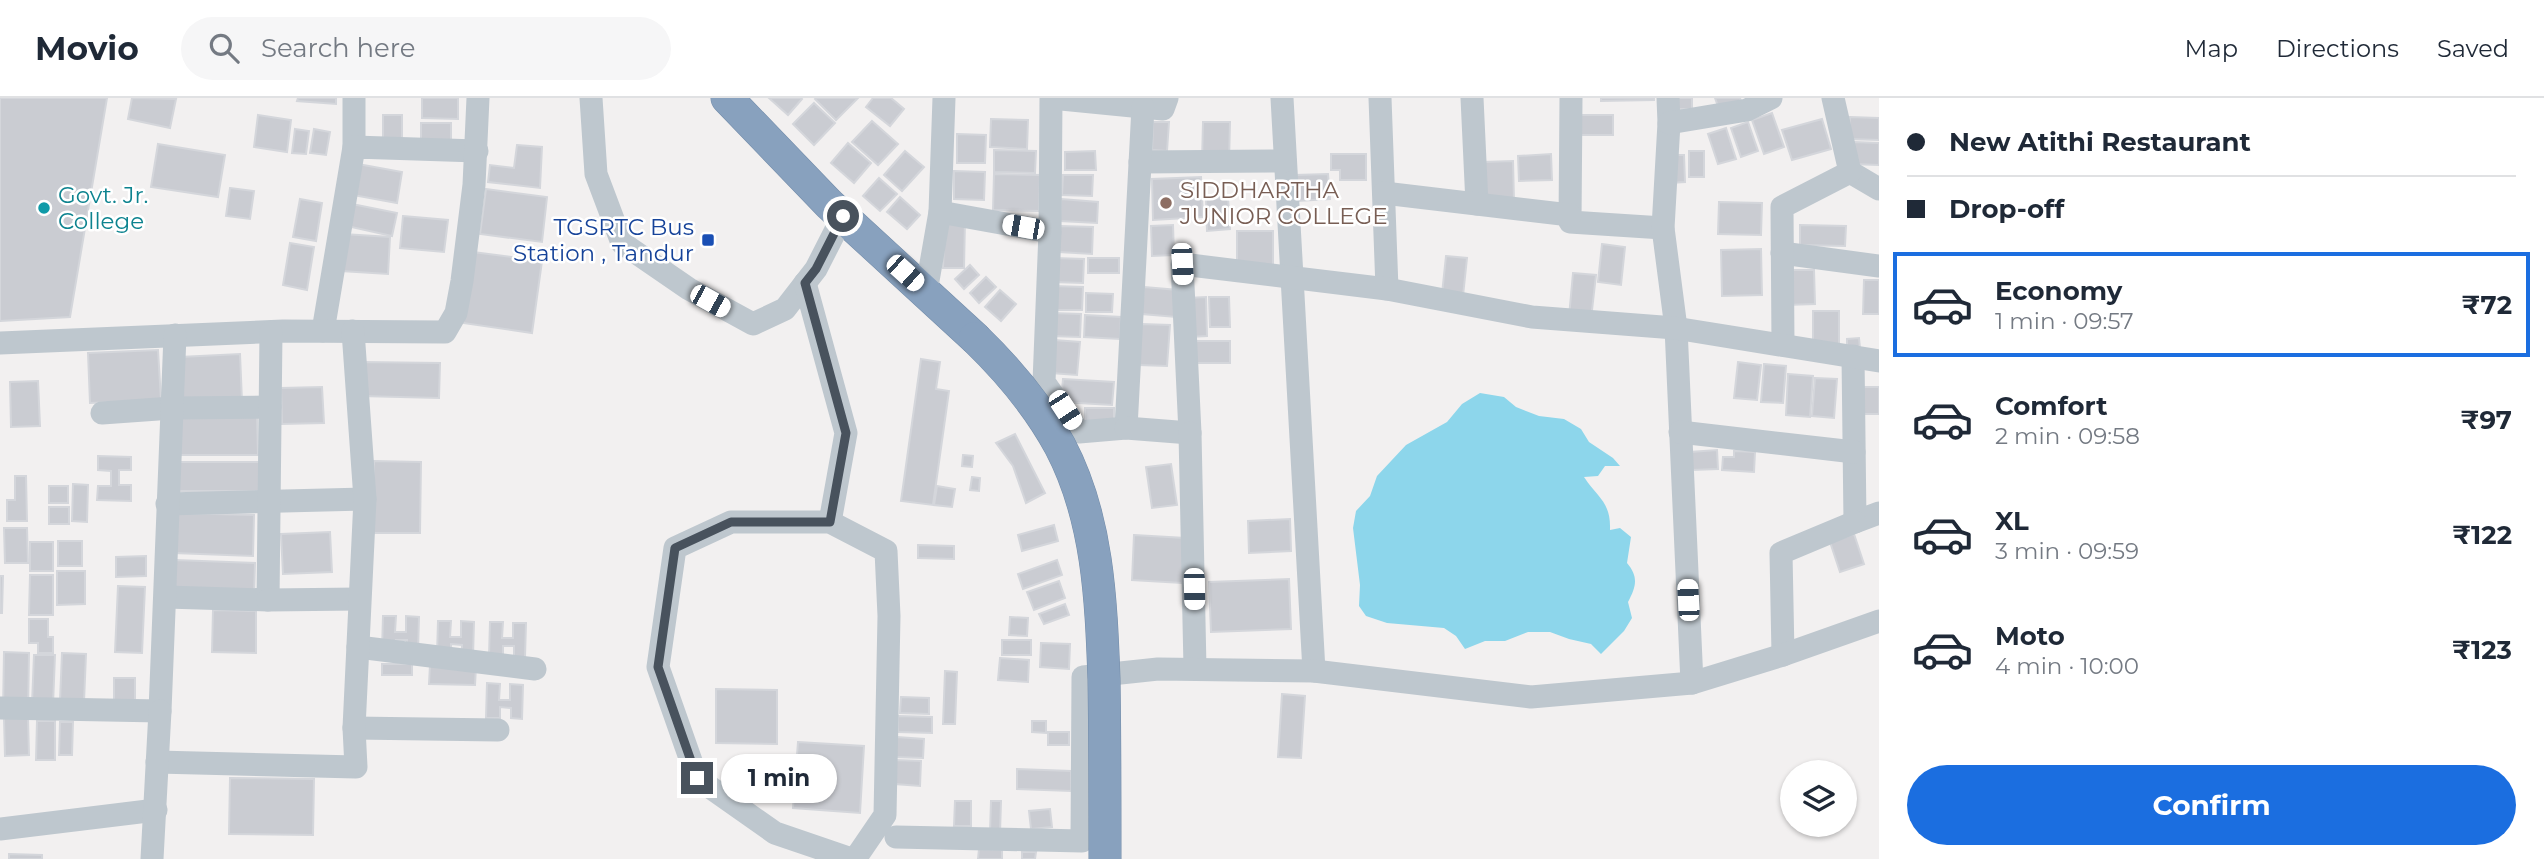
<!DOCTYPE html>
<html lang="en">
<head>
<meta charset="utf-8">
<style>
  body { margin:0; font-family:Montserrat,sans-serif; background:#f6f6f7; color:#1f2937; height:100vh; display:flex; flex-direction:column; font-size:26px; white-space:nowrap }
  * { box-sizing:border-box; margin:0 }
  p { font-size:23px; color:#747a83 }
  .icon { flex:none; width:38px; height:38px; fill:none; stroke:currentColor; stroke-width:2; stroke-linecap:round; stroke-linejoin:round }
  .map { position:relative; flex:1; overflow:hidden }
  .panel { display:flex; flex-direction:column; background:#fff; width:665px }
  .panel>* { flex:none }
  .top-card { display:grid; align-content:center; height:154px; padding:0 28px; background:#fff }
  .fabs { position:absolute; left:1780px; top:662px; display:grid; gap:14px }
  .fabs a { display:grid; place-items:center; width:77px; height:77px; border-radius:50%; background:#fff; box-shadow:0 2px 5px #0004; font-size:35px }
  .end { position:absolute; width:32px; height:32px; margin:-16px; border:9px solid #48525d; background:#fff; box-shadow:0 0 0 4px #fff }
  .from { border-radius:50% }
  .bubble { position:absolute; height:49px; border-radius:24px; background:#fff; box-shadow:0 2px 5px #0004; font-size:23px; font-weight:700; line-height:49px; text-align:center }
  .car { position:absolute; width:21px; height:42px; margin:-21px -10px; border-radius:9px; box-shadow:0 0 5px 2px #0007; background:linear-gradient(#fff 24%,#345 0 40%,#fff 0 76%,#345 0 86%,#fff 0) }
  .top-card b { display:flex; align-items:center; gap:24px; height:66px; font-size:26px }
  .top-card b+b { border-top:2px solid #e0e1e3 }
  .top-card i { width:18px; height:18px; background:#1f2937 }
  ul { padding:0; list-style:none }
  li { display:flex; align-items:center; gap:21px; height:105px; margin:0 14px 10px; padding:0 14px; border:4px solid transparent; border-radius:0px }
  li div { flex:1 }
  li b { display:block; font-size:26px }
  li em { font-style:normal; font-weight:700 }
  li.active { border-color:#1b6ee0 }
  li>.icon { width:63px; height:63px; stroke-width:1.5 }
  .button { display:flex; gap:14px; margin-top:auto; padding:14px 28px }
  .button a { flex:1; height:80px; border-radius:42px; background:#1b6ee0; color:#fff; font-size:28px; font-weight:700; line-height:80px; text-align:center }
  header { display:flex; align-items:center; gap:42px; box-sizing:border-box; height:98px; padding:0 35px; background:#fff; border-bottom:2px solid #e0e1e3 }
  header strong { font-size:33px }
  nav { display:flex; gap:38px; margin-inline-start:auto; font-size:24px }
  .search { width:490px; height:63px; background:#f6f6f7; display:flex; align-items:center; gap:18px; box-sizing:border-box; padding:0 24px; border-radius:38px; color:#747a83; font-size:26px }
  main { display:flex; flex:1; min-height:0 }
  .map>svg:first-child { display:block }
  .water { fill:#8dd6eb }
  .building { fill:#caccd2; stroke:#d4d6db; stroke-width:2 }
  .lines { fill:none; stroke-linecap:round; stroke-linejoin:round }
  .highway-casing { stroke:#738ca9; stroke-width:33 }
  .minor { stroke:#bec7ce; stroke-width:23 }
  .highway { stroke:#88a1be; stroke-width:32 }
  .highway-bridge-casing { stroke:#738ca9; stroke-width:33; stroke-linecap:butt }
  .highway-bridge { stroke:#88a1be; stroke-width:32 }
  .route { stroke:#48525d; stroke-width:9 }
  .education-dot { fill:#8d6e63; stroke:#fff; stroke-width:2.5 }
  .culture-dot { fill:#0f9aa8; stroke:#fff; stroke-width:2.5 }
  .transit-dot { fill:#1a4fb4; stroke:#fff; stroke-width:2.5 }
  .labels { text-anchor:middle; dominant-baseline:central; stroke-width:5; stroke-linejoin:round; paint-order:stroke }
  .education-label { font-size:23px; fill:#785e54; stroke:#fff; text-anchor:start }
  .culture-label { font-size:23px; fill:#0d838f; stroke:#fff; text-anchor:start }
  .transit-label { font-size:23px; fill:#164399; stroke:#fff; text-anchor:end }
</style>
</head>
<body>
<header>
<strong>Movio</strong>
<div class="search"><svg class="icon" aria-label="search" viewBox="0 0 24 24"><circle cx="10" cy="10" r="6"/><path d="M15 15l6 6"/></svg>Search here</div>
<nav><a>Map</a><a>Directions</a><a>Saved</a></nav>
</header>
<main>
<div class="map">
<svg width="1879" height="761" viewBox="0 0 1879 761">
  <rect width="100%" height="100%" fill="#f2f0f0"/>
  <!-- water -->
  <path class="water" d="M1480,295L1504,299L1516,309L1539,318L1564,321L1581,331L1589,344L1613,360L1620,368H1605L1598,378L1584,379C1598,400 1611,404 1610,432L1620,430L1631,439L1627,465C1639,479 1636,489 1628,504L1632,520L1624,533L1601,556L1591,546L1569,541L1550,534H1528L1505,543H1485L1465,551L1456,538L1444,530L1387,525L1366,518L1359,508L1360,487L1353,430L1356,413L1370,398L1377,378L1406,347L1447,324L1462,306Z"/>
  <!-- building -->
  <g class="building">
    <path d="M0,0H107L70,219L0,223Z"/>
    <path d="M132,0L176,1L170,30L128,21Z"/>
    <path d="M298,0H336V6L297,3Z"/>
    <path d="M422,0H458V21L422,20Z"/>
    <path d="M769,0H801L802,1L788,17Z"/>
    <path d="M816,0H858L836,22L815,1Z"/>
    <path d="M873,0H891L904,11L890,28L866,9Z"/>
    <path d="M1601,0H1654V2L1601,3Z"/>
    <rect x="1673" y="0" width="19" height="11"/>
    <path d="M1715,0H1740L1741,4L1719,11Z"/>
    <path d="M814,5L835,25L814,47L793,26Z"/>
    <path d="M1772,15L1784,49L1764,56L1752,22Z"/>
    <path d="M258,17L291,22L287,54L254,49Z"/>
    <rect x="383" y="17" width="19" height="23"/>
    <rect x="1578" y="17" width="35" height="20"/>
    <path d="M1850,19L1879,20V42L1849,41Z"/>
    <path d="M991,21L1028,22L1027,51L990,49Z"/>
    <path d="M1822,21L1831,51L1792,62L1782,32Z"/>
    <path d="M872,23L898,46L878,67L852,44Z"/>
    <path d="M1153,24H1169L1167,53L1152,52Z"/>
    <path d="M1203,24H1230L1229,65L1202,64Z"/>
    <path d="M1748,24L1758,53L1741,59L1731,30Z"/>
    <path d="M421,25H451V49L421,48Z"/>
    <path d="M1726,30L1736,61L1718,66L1708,36Z"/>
    <path d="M295,31L309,33L306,56L292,55Z"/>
    <path d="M314,31L330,34L326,57L310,55Z"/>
    <path d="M957,36L986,37L985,65H957Z"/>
    <path d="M1854,44L1879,45V67L1852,66Z"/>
    <path d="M848,45L871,65L854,85L831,65Z"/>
    <path d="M158,46L225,57L218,99L151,89Z"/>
    <path d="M517,47L542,49L540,90L488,84L490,67L514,70Z"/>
    <path d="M994,52L1036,53L1035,75L994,74Z"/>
    <path d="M905,53L924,69L902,93L884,77Z"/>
    <path d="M1095,53L1096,72H1065V54Z"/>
    <rect x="1689" y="53" width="15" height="26"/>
    <path d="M1331,56H1366V82H1340V72H1331Z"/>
    <path d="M1551,56L1552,82L1519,83L1518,58Z"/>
    <path d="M1669,57H1684L1685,84L1669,85Z"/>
    <path d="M1513,63L1514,103L1484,104L1483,64Z"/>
    <path d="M358,66L402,74L397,105L353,97Z"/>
    <path d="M954,73L985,74L984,102L954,101Z"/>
    <path d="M994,76L1040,77L1039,113L993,112Z"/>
    <path d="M1328,76L1330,101L1297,103L1295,77Z"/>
    <path d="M1063,77H1093L1092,98L1062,97Z"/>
    <path d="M1201,79L1203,119L1153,122L1152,81Z"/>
    <path d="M879,80L897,96L880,113L863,98Z"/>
    <path d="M230,90L254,93L250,121L226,118Z"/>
    <path d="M486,91L547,99L542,144L480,136Z"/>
    <path d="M900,99L920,117L907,131L887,114Z"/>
    <path d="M1228,99L1230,131L1207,133L1206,100Z"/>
    <path d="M300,101L322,105L316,143L293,139Z"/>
    <path d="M1061,101L1098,104L1097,125L1060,123Z"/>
    <path d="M1719,104L1762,105L1761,137L1718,136Z"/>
    <path d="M352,106L397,115L392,138L347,128Z"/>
    <path d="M403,118L448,122L444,154L400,150Z"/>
    <path d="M945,122H965L964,170H943Z"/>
    <path d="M1173,127L1174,157L1152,158L1151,128Z"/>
    <path d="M1800,127L1846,128L1845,148L1800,147Z"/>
    <path d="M1060,128L1093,129L1092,156L1059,154Z"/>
    <rect x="1237" y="133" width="36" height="37"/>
    <path d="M343,136L390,139L388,176L341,173Z"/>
    <path d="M290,145L314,149L307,192L283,187Z"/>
    <path d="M1602,146L1625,149L1621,187L1598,184Z"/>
    <path d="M1761,151L1762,197L1722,198L1721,152Z"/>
    <path d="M473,154L542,163L532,235L463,225Z"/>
    <path d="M1446,158L1467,160L1463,198L1442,196Z"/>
    <path d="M1054,160L1084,161L1083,185L1053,184Z"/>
    <rect x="1088" y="160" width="31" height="15"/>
    <path d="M970,167L979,177L964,191L955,181Z"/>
    <path d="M1785,172H1814L1815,206L1786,207Z"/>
    <path d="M1573,175L1596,177L1591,221L1569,219Z"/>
    <path d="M986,179L996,189L979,205L970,195Z"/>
    <path d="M1864,182H1879V216H1863Z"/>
    <path d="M1053,188L1083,189L1082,212H1052Z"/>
    <path d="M1144,189L1178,192L1176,219L1142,216Z"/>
    <path d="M1000,192L1016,206L1001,223L985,209Z"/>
    <path d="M1086,195L1113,196L1112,214H1086Z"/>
    <path d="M1206,199L1207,238L1189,239L1187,200Z"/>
    <path d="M1209,199H1229L1230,229H1210Z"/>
    <rect x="1813" y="213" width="26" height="36"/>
    <path d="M1051,215L1081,216L1080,239L1050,238Z"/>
    <path d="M1085,217L1121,219L1120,241L1084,239Z"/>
    <path d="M1141,226L1170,227L1167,268L1139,267Z"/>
    <path d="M1859,240L1860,250H1847V241Z"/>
    <path d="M1054,242L1080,244L1077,277L1051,275Z"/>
    <rect x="1192" y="243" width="38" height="22"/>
    <path d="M158,252L161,302L90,305L88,255Z"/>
    <path d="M240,256L242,303L182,306L180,259Z"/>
    <path d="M921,261L940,264L936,291L949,293L933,407L901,403Z"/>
    <path d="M362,264L440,265L439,300L361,298Z"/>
    <path d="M1738,264L1761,267L1757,302L1734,300Z"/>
    <path d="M1764,266L1786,268L1783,305L1761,304Z"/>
    <path d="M1788,276L1813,278L1810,319L1786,317Z"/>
    <path d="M1815,280L1837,281L1834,320L1812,318Z"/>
    <path d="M1063,281L1114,284L1112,307L1061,304Z"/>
    <path d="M38,283L40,328L11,329L10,284Z"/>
    <path d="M322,289L324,325L282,326L281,290Z"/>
    <path d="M1857,289H1879V316H1858Z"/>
    <rect x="1085" y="310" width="29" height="15"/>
    <path d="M257,314L258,357H176V315Z"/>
    <path d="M1015,336L1045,395L1026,405L1013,368L996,345Z"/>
    <path d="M1717,352L1718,371L1692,372L1690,354Z"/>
    <path d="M1734,353L1755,354L1754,374L1722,372L1723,359H1734Z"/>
    <path d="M963,357L973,358L972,369L962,368Z"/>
    <path d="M98,358L131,359V372H119V387H131V403L97,402L98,388H111V373L98,372Z"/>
    <path d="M374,363L421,364L420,435H373Z"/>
    <rect x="176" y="364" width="84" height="29"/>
    <path d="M1171,366L1177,407L1152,410L1146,369Z"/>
    <path d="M15,378H26L27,423H7V402H15Z"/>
    <path d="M972,379L980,380L979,393L970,392Z"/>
    <path d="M73,386L88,387L87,424L72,423Z"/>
    <rect x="49" y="388" width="19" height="17"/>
    <path d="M937,388L955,391L952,409L934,407Z"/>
    <rect x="49" y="409" width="20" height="17"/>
    <path d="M176,415L254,417L253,458L174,455Z"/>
    <path d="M1290,421L1291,453L1249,455L1248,423Z"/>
    <path d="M1054,427L1058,443L1022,453L1018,437Z"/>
    <path d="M4,430H27L28,465H5Z"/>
    <path d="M330,434L332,474L283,476L281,436Z"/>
    <path d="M1854,436L1864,466L1840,474L1830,444Z"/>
    <path d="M1134,437L1185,440L1182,485L1132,482Z"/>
    <rect x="58" y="443" width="24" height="25"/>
    <rect x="30" y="444" width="23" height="29"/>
    <path d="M918,447L954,448V461L918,460Z"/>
    <path d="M146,458V478L116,479V459Z"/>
    <path d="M175,462L255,465L254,498L173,495Z"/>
    <path d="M1057,462L1062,477L1023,491L1018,476Z"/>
    <path d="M57,473H85V506L57,507Z"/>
    <path d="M30,477H53V517H29Z"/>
    <path d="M0,478H3L2,515H0Z"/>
    <path d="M1289,481L1291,531L1211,534L1209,484Z"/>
    <path d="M1059,483L1065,500L1034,512L1027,494Z"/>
    <path d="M118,488L145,489L142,555L115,554Z"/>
    <path d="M1065,506L1069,517L1044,526L1039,516Z"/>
    <path d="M213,512L256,513V555L212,554Z"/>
    <path d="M383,518H396L395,534H406V518L419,519L418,553H407V542H396V552H382Z"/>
    <path d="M1010,519L1028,520L1027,538L1009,537Z"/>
    <path d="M29,521H48V539H53V555H38V545H29Z"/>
    <path d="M438,523H451L450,539H461V523L474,524L473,558L462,557V547L451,546V557H437Z"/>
    <path d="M490,524H503L502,540H513V525H526L525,559H514V548H503V558H489Z"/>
    <rect x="1002" y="542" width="29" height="15"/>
    <path d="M1041,545L1070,546L1069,571L1040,569Z"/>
    <path d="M4,554L29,555L28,615H3Z"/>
    <path d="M62,555L86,556L84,604L60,603Z"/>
    <path d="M34,557H55L53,607L32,606Z"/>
    <path d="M1000,560L1029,562L1028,584L998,582Z"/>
    <rect x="382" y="566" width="30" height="11"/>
    <path d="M430,567L476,569L475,587L429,586Z"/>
    <path d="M945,573L957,574L955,626H943Z"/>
    <rect x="114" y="580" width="21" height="25"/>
    <path d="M487,585L500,586L499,602H510V586L523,587L522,621L511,620V610L500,609V620H486Z"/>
    <path d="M716,591L777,592V646L716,645Z"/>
    <path d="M1282,596L1305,598L1301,660L1278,659Z"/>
    <path d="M901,599L929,600V616L900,615Z"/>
    <path d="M898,618L932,619V635L898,634Z"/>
    <path d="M4,620H28L29,657L5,658Z"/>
    <path d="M37,623H55V662H36Z"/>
    <path d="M1032,623H1046V635L1032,634Z"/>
    <path d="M60,624H73L72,657H59Z"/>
    <rect x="1048" y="634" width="21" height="13"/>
    <path d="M897,639L924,641L923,660L895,659Z"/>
    <path d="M798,644L864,648L860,715L793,710Z"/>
    <path d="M896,662L921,663L920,688L895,686Z"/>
    <path d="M1017,671L1071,673V693L1017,691Z"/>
    <path d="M230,680L314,681L313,737L229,736Z"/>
    <path d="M955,703H971V728H954Z"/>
    <path d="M991,703H1001L1000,735H990Z"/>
    <path d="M1050,711L1052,729L1031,731L1029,713Z"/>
    <path d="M979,751L1002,752V761H978Z"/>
    <path d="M1022,754H1036L1035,761H1022Z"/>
    <path d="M9,756L42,757V761H9Z"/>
  </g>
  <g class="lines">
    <defs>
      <path id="highway" d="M727,0L829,106L975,240"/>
    </defs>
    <!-- highway casing -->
    <use href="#highway" class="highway-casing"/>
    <!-- minor -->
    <g class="minor">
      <path d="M354,0V49"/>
      <path d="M591,0L596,76L622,145L689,191L753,226L785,211L816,171L843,118"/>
      <path d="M1282,0L1314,573"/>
      <path d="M1380,0L1387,191"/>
      <path d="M1472,0L1477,106"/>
      <path d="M1571,0L1570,124L1663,130"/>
      <path d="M1668,0L1669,25L1663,130L1676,230L1692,585"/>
      <path d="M1669,25L1747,12L1771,0"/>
      <path d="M1140,64L1285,63"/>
      <path d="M1850,74L1879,91"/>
      <path d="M1384,95L1570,117"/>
      <path d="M940,114L1050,134L1051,0L1163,11L1167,0"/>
      <path d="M1050,134L1044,284L1079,334L1126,330L1143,9"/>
      <path d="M1782,155L1879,168"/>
      <path d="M805,185L846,335L830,424"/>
      <path d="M926,194L940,114L944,0"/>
      <path d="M323,233L354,49L477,53"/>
      <path d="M0,245L283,233L445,234L456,215L462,183L474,87L478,0"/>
      <path d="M1783,247L1782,109L1850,74L1833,0"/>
      <path d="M1853,258L1855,424L1879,415"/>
      <path d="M102,315L172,310L270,309"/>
      <path d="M1126,330L1190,335L1182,166L1387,191L1532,219L1675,230L1879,263"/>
      <path d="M1680,334L1854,354"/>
      <path d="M1190,335L1195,570"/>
      <path d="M167,406L365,401"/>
      <path d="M166,499L268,502L271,234"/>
      <path d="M268,502L359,501"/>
      <path d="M358,549L535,571"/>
      <path d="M1783,557L1781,455L1855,424"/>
      <path d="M0,610L160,613L175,237"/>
      <path d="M354,630L498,632"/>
      <path d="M157,664L356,669L354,630L365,401L353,233"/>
      <path d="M0,731L156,712"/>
      <path d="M896,739L1082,743L1083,579L1158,571L1314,573L1531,599L1692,585L1783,557L1879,523"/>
      <path d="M152,761L160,613"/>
      <path d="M851,761L775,735L697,680L658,569L675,450L731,424H830L886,453L889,518L885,717L855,761"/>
    </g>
    <!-- highway -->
    <use href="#highway" class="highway"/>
    <defs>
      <path id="highway-bridge" d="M975,240C1008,272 1038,307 1060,348C1098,420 1101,501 1104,581C1105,641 1105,701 1105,761"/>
    </defs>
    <!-- highway-bridge casing -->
    <use href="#highway-bridge" class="highway-bridge-casing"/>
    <!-- highway-bridge -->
    <use href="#highway-bridge" class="highway-bridge"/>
  </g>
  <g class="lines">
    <!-- route -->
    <path class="route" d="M697,680L658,569L675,450L731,424H830L846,335L805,185L816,171L843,118"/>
  </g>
  <!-- markers -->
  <circle class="education-dot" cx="1166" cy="105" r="7"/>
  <circle class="culture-dot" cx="44" cy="110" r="7"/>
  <rect class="transit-dot" x="701" y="135" width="14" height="14" rx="3.5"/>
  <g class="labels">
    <!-- education labels -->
    <g class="education-label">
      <text x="1180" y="92">SIDDHARTHA<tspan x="1180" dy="26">JUNIOR COLLEGE</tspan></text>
    </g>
    <!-- culture labels -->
    <g class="culture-label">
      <text x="58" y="97">Govt. Jr.<tspan x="58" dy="26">College</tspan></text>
    </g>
    <!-- transit labels -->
    <g class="transit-label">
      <text x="694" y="129">TGSRTC Bus<tspan x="694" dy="26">Station , Tandur</tspan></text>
    </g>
  </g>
</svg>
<div class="fabs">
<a><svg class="icon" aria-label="layers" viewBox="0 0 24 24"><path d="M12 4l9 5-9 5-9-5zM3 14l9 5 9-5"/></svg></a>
</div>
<i class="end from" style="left:843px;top:118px"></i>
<i class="end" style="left:697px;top:680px"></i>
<div class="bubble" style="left:721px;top:656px;width:116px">1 min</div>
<i class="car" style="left:1023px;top:129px;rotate:280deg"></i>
<i class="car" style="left:1182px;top:166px;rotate:177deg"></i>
<i class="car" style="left:905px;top:175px;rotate:132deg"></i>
<i class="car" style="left:710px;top:203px;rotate:119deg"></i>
<i class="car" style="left:1065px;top:312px;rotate:147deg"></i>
<i class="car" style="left:1194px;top:491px;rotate:179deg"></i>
<i class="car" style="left:1688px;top:502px;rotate:357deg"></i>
</div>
<section class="panel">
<div class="top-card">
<b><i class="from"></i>New Atithi Restaurant</b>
<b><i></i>Drop-off</b>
</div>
<ul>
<li class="active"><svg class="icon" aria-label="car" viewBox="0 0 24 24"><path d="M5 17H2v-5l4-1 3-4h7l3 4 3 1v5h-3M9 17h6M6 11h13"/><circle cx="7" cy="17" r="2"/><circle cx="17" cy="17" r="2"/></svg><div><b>Economy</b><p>1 min · 09:57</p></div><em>₹72</em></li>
<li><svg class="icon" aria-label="car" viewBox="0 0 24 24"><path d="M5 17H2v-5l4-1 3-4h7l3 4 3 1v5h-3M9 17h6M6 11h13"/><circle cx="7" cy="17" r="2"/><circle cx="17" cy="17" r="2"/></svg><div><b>Comfort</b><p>2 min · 09:58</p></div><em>₹97</em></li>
<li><svg class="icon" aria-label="car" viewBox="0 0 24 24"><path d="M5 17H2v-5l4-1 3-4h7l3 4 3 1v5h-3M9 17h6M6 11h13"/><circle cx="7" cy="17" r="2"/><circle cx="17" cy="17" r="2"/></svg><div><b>XL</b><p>3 min · 09:59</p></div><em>₹122</em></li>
<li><svg class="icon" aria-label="car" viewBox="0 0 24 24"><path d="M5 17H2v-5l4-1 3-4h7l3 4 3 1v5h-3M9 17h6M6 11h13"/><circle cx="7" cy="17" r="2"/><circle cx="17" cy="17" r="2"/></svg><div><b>Moto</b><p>4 min · 10:00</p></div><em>₹123</em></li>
</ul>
<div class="button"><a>Confirm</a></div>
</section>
</main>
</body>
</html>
